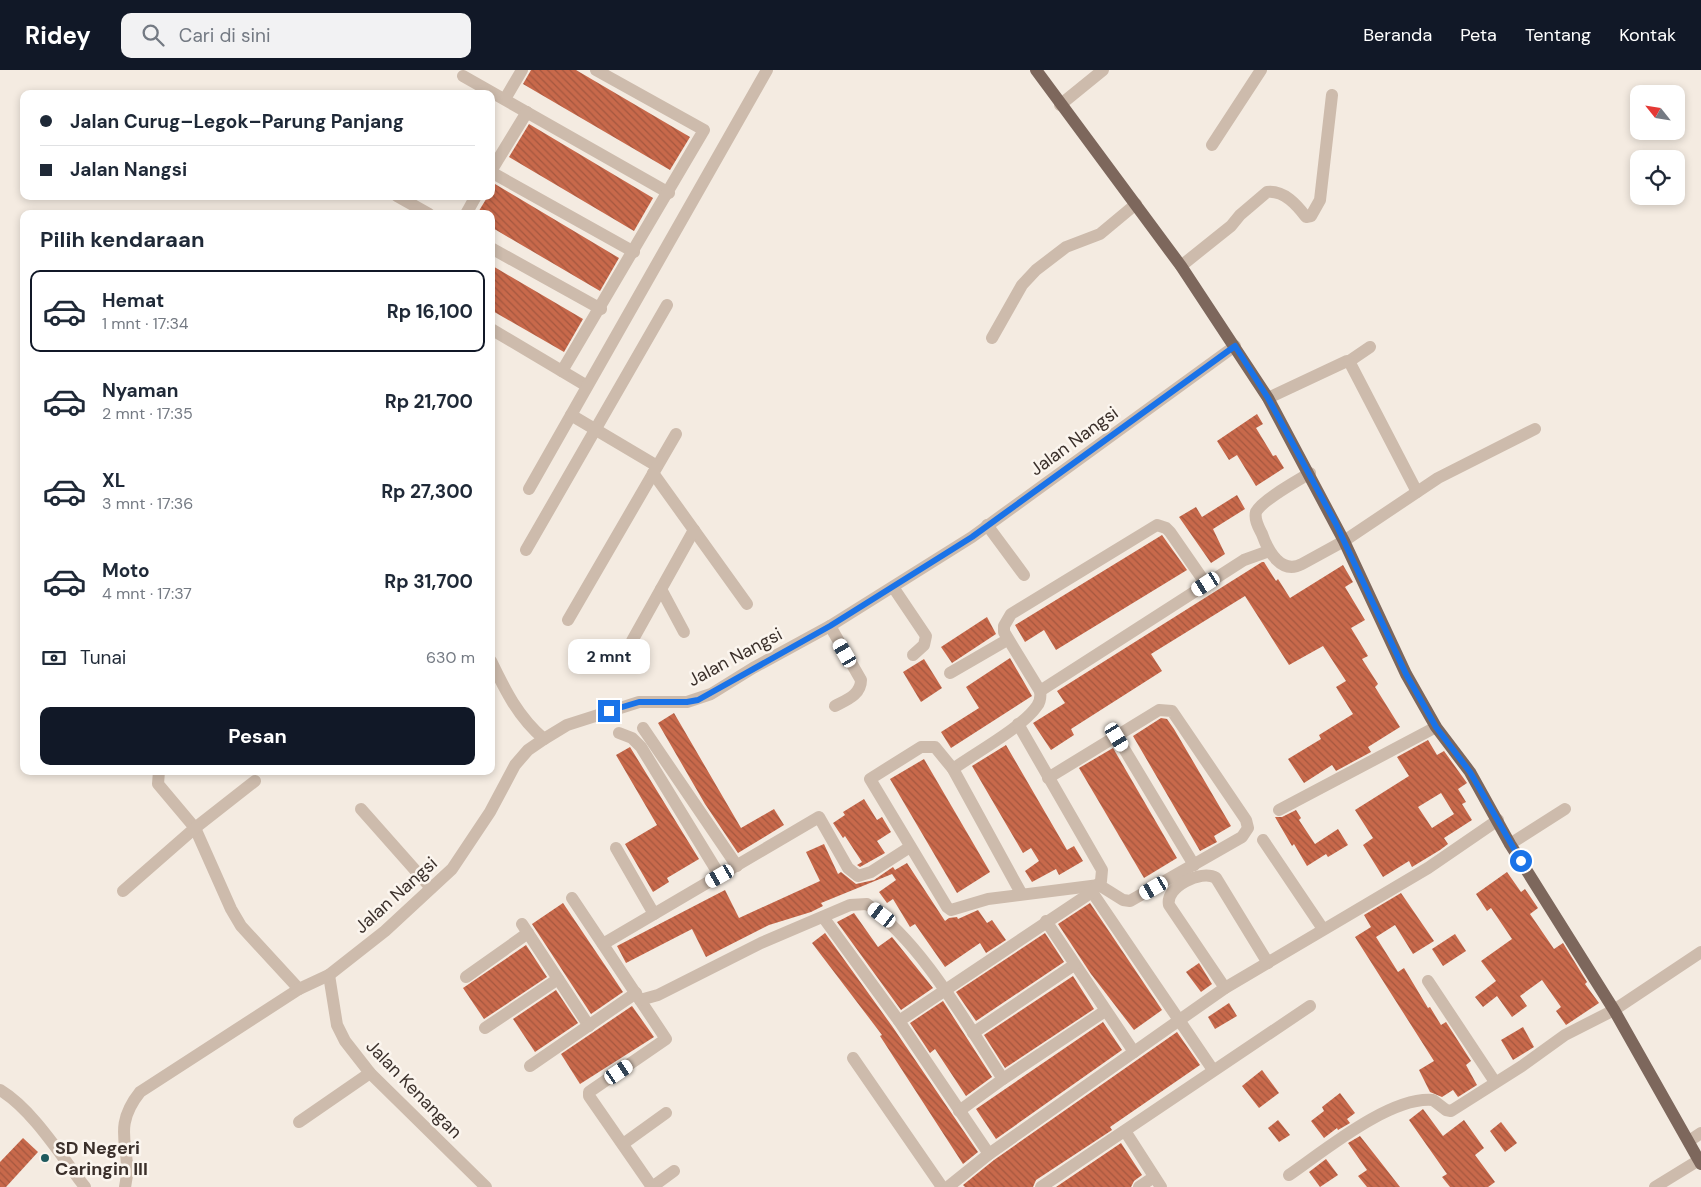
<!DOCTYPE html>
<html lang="id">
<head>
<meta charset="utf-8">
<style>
  body { margin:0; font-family:"DM Sans",sans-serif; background:#f2f2f3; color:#1f2937; height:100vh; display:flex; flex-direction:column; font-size:19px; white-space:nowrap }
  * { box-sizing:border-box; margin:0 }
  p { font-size:16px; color:#747a83 }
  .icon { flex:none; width:28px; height:28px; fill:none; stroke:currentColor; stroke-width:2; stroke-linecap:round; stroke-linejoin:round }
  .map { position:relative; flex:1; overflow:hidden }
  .drawer { position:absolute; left:20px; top:140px; width:475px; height:565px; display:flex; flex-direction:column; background:#fff; border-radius:10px; box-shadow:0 2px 8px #0003 }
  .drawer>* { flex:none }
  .guide { position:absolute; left:20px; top:20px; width:475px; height:110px; border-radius:10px; box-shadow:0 2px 8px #0003; display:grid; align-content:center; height:110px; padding:0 20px; background:#fff }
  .needle { width:32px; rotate:300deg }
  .tools { position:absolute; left:1630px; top:15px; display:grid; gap:10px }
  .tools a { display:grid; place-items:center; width:55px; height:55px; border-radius:10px; background:#fff; box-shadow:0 2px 8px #0003; font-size:25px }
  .end { position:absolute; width:22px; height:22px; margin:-11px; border:6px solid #1a73e8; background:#fff; box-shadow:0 0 0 2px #fff }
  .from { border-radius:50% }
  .bubble { position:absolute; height:35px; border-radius:10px; background:#fff; box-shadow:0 2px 8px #0003; font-size:16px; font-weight:700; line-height:35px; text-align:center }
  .car { position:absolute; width:15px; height:30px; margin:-15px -8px; border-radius:6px; box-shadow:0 0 4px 1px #0007; background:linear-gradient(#fff 24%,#345 0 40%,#fff 0 76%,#345 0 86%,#fff 0) }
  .guide b { display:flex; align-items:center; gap:18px; height:48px; font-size:19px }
  .guide b+b { border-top:1px solid #e0e1e3 }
  .guide i { width:12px; height:12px; background:#1f2937 }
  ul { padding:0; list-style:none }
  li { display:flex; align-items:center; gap:15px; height:82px; margin:0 10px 8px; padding:0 10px; border:2px solid transparent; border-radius:10px }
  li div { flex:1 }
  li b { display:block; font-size:19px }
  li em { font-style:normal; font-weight:700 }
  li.selected { border-color:#111827 }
  li>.icon { width:45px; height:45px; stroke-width:1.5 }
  h2 { padding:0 20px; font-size:22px; line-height:60px }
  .pay { display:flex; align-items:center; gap:12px; height:55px; padding:0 20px; font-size:19px }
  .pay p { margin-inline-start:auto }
  .action { display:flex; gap:10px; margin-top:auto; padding:10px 20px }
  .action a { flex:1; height:58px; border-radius:10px; background:#111827; color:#fff; font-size:20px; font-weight:700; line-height:58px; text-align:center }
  header { display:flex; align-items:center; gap:30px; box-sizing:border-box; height:70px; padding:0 25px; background:#111827; color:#fff }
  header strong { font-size:24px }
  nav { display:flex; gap:28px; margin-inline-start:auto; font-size:18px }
  .search { width:350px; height:45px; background:#f2f2f3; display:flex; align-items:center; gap:12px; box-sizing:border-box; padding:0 18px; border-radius:10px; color:#747a83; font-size:19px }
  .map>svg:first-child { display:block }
  .building { fill:url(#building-back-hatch); fill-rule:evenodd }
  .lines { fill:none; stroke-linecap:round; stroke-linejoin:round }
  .minor { stroke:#cdbbac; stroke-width:12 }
  .major { stroke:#7d675c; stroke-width:12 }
  .route { stroke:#1a73e8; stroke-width:6 }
  .poi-dot { fill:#1f5a5e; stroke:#fbf5ee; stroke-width:2 }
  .labels { text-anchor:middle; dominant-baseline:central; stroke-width:5; stroke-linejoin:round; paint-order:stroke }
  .street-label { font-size:18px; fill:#3b302b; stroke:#fbf5ee }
  .poi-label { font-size:18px; font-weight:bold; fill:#3b302b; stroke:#fbf5ee; text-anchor:start }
</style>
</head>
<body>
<header>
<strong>Ridey</strong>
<div class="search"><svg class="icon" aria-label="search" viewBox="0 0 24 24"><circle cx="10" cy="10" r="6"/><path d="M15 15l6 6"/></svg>Cari di sini</div>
<nav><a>Beranda</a><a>Peta</a><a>Tentang</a><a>Kontak</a></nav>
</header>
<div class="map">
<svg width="1701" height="1117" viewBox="0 0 1701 1117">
  <defs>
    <pattern id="building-back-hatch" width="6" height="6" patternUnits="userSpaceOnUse" patternTransform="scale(1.25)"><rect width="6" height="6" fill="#c8694b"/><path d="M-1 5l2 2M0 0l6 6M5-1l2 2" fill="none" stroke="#a4573f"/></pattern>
  </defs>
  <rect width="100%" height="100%" fill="#f4ebe1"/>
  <!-- building -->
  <g class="building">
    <path d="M531,0H576L690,67L670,100L523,14Z"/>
    <path d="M529,54L653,128L634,161L509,87Z"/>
    <path d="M495,114L619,188L600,221L491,157V144H477L488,126H491Z"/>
    <path d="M491,195L583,249L564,282L491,240Z"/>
    <path d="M1257,344L1263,354L1256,358L1273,386L1276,385L1284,398L1256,416L1237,385L1229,390L1217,371Z"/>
    <path d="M1237,425L1245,439L1213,459L1225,484L1211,493L1179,447L1196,437L1202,447Z"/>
    <path d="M1162,465L1187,500L1056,580L1044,560L1025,572L1015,555Z"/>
    <path d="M1262,492H1264L1276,511L1278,509L1290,528L1343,495L1353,512L1345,517L1365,550L1351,558L1368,586L1362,589L1378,614L1375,617L1400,657L1368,677L1371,682L1336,701L1332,695L1304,713L1288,689L1321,669L1319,665L1353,644L1336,617L1346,611L1323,576L1289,595L1245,526L1151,584L1162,601L1071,659L1074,665L1051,680L1033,653L1065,633L1057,621Z"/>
    <path d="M987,547L996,564L952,593L941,577Z"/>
    <path d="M1010,588L1032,626L951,678L941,662L979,638L966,617Z"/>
    <path d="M924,589L942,618L921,632L903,602Z"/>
    <path d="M674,643L741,758L774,739L784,755L738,783L705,734L658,653Z"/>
    <path d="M1161,648L1167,649L1174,659L1231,756L1214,766L1217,772L1200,781L1133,666Z"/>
    <path d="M1428,670L1437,685L1444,681L1467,713L1458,719L1466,732L1462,734L1472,750L1444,768L1448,774L1440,780L1412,797L1409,791L1383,807L1363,775L1373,768L1355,740L1409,706L1397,687ZM1441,723L1454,744L1432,758L1418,737Z"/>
    <path d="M1006,675L1067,780L1074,776L1083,791L1059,805L1056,799L1032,812L1025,801L1039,791L1031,778L1023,783L972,696Z"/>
    <path d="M630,677L699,789L667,808L669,812L653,822L625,774L657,755L616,685Z"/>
    <path d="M1113,678L1177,788L1144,808L1079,698Z"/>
    <path d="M924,689L990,802L957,823L890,709Z"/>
    <path d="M864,729L877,750L882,747L891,762L877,771L885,783L860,797L857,795L862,792L845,766L843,768L833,753L845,745L843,742Z"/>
    <path d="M1296,740L1301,748L1299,750L1315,774L1338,759L1348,775L1328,787L1326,784L1307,796L1294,774L1292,776L1275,747H1282Z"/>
    <path d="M824,774L838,804L841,802L856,814L874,810L893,797L895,800L907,793L945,851L949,848L957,847L958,849L978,840L987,853L992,850L1006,870L986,883L980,873L945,897L915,854L910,857L893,829L887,833L879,822L896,810L892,804L821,833L823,836L811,842L769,855L706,887L692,859L626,893L617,876L725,820L739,848L820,811L806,782Z"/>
    <path d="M1507,802L1521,822L1525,819L1538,838L1530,844L1554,879L1563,873L1587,912L1585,914L1599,933L1566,955L1556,941L1561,937L1542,910L1520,926L1527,936L1512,947L1497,926L1483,937L1475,927L1496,911L1481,891L1512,869L1491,838L1487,841L1476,824Z"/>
    <path d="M1401,823L1434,871L1413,884L1395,855L1376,867L1398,902L1404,898L1428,938L1430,937L1441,955L1446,952L1471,991L1466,995L1477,1015L1458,1027L1453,1020L1442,1027L1430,1022L1419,1000L1434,991L1355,867L1371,857L1364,845Z"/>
    <path d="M563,833L623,922L591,944L532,854Z"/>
    <path d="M1090,833L1162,940L1134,960L1091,904L1058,854Z"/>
    <path d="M854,843L878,877L892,867L933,918L901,940L837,852Z"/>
    <path d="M825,863L892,956L978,1082L963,1094L880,966L882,965L812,873Z"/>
    <path d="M1045,863L1064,892L976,951L956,922Z"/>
    <path d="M1455,864L1466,881L1443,896L1432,879Z"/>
    <path d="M526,875L547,907L484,949L463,918Z"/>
    <path d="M1199,893L1212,914L1201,922L1186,902Z"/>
    <path d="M1073,906L1094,939L1005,998L984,965Z"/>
    <path d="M556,920L578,953L535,982L513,949Z"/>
    <path d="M943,931L992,1007L966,1026L935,979L930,983L910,953Z"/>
    <path d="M1229,933L1237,946L1215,959L1208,947Z"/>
    <path d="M632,936L654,967L580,1014L561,984Z"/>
    <path d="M1103,952L1122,980L996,1069L976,1039Z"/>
    <path d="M1523,957L1534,977L1513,990L1501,970Z"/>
    <path d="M1177,962L1200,995L1110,1057L1112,1060L1036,1110L1033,1117H965L963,1115L994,1090Z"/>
    <path d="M1262,1000L1279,1023L1259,1038L1242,1016Z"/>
    <path d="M1340,1023L1355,1043L1347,1049L1350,1053L1338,1060L1337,1058L1324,1068L1311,1051L1324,1041L1322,1037Z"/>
    <path d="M1423,1039L1443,1066L1464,1050L1484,1078L1475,1085L1495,1112L1488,1117H1450L1442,1107L1447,1104L1409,1050Z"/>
    <path d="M1278,1050L1290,1065L1279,1072L1268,1058Z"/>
    <path d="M1501,1052L1517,1073L1505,1082L1490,1061Z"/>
    <path d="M1360,1066L1379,1090L1400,1117H1367L1358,1106L1367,1100L1348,1073Z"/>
    <path d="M23,1068L38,1082L6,1117H0V1092Z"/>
    <path d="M1121,1073L1142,1105L1134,1111L1131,1117H1056Z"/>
    <path d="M1326,1089L1338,1105L1320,1117L1309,1102Z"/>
  </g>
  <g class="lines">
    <!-- minor -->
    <g class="minor">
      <path d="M463,6L669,123"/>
      <path d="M505,29L522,0"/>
      <path d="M1060,35L1103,0"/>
      <path d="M1212,75L1261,0"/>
      <path d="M491,101L527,42"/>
      <path d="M491,102L634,182"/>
      <path d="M397,126L429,144"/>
      <path d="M466,144L476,126"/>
      <path d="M491,178L601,239"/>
      <path d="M1181,196L1231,156L1240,145L1267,122C1284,120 1297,135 1306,147L1311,146L1320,130L1332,25"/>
      <path d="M491,259L587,316"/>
      <path d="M992,268L1022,215L1036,200L1066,177L1100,164L1136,134"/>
      <path d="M1348,292L1370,277"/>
      <path d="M562,301L704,60L596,0"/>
      <path d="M1268,328L1347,291L1350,293L1417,422"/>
      <path d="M571,345L657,396"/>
      <path d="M653,403L747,534"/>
      <path d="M1310,403C1297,411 1262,430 1256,442C1254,450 1259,458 1262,464C1268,481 1281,505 1302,494L1344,471L1438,408L1535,359"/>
      <path d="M529,419L767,0"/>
      <path d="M987,455L1024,505"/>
      <path d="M526,480L667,235"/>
      <path d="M893,517L926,566L924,575L913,585"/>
      <path d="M661,519L684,562"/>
      <path d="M568,550L676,364"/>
      <path d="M830,556L861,610C861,625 846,630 835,636"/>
      <path d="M632,571L694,460"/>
      <path d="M491,591C505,620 518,647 544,669"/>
      <path d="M950,603L1007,570"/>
      <path d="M1040,621L1244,490L1269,481"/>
      <path d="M643,658L737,796"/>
      <path d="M619,663L632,668L641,677L720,806"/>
      <path d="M1117,667L1194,795"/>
      <path d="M953,699C975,683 1023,657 1037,636C1040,632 1041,627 1040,621L1004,562V556L1011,544L1157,455L1166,458L1170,462L1206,514"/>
      <path d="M159,701L158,714L195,758L231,839L241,856L299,919"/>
      <path d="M361,739L431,818"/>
      <path d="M1279,740L1436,657"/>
      <path d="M1263,770L1323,859"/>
      <path d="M1510,774L1565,739"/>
      <path d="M616,778L654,844"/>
      <path d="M123,821L195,758L255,711"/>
      <path d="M1092,822L1213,1000"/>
      <path d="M1021,823L953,699L935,677H921L870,709L947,837L951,840L988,829L1099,815L1123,830L1130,831L1242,767L1248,758L1246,750L1172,641L1159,640L1048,708"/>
      <path d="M572,828L666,969L589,1022V1026L652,1117L674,1101"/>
      <path d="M823,847L899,951L989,1084"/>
      <path d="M1046,851L1134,982"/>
      <path d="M522,854L589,956"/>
      <path d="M603,874L819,747L848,798L858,806L871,802L910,777"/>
      <path d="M329,905L337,955L345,971L370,1003L486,1117"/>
      <path d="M466,907L528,863"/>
      <path d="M1428,911L1495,1012"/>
      <path d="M1225,918L1169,835C1165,817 1201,799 1216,808L1268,893"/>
      <path d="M640,930L658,925L761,873L850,835L867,834C924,876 964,950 1003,1009"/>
      <path d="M899,951L1092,822L1101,811L1102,800L1018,654"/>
      <path d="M485,958L558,909"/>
      <path d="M973,963L1074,895"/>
      <path d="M853,988L942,1117"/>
      <path d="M530,996L636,923"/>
      <path d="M0,1020C33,1040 61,1086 85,1117"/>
      <path d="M959,1041L1003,1009L1105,941"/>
      <path d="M299,1052L370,1003"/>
      <path d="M1125,1061L1161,1117"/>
      <path d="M1689,1071L1701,1063"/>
      <path d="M623,1074L666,1043"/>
      <path d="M1289,1105C1324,1081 1390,1026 1433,1030L1446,1040L1451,1041L1522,996L1565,965L1614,940L1701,882"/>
      <path d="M125,1117C134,1079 109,1061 140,1022L299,919L329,905L385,861L452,799L490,742L515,695L528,680L544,669L567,655L639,632H687L711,624L753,598L830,556L972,467L1235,276"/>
      <path d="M948,1117L989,1084L1225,918L1428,798L1498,750"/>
      <path d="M1041,1117L1310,936"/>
      <path d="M1139,1117L1154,1107"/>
      <path d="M1655,1117L1699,1090"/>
    </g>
    <!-- major -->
    <path class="major" d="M1036,0L1181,196L1268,328L1344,471L1406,604L1436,657L1470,702L1510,774L1614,940L1701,1094"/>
  </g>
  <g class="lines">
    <!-- route -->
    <path class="route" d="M609,641L639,632H687L698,630L830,556L972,467L1235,276L1268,328L1336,454L1406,604L1436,657L1470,702L1521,791"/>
  </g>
  <!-- markers -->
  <circle class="poi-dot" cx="45" cy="1088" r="5"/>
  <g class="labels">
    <!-- street labels -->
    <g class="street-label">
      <text transform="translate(1074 371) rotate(-36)">Jalan Nangsi</text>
      <text transform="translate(735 587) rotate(-28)">Jalan Nangsi</text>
      <text transform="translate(396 825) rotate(-42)">Jalan Nangsi</text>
      <text transform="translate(414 1019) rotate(46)">Jalan Kenangan</text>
    </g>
    <!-- poi labels -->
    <g class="poi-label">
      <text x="55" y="1078">SD Negeri<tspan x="55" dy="21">Caringin III</tspan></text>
    </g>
  </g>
</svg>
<div class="tools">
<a><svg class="needle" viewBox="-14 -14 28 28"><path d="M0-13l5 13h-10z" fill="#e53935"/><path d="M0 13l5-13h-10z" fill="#747a83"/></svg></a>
<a><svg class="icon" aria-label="locate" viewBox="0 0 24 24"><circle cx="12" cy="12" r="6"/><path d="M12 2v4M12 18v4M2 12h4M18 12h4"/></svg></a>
</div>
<i class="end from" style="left:1521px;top:791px"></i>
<i class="end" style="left:609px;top:641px"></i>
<div class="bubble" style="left:568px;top:569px;width:82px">2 mnt</div>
<i class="car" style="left:1206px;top:514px;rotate:237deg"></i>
<i class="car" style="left:845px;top:583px;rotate:330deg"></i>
<i class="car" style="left:1117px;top:667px;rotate:149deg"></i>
<i class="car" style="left:720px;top:806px;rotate:240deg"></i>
<i class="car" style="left:1154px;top:818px;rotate:240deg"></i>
<i class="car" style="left:882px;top:845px;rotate:307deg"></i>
<i class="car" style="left:619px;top:1002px;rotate:56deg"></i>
<div class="guide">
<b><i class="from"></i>Jalan Curug–Legok–Parung Panjang</b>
<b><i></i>Jalan Nangsi</b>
</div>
<section class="drawer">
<h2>Pilih kendaraan</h2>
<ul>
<li class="selected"><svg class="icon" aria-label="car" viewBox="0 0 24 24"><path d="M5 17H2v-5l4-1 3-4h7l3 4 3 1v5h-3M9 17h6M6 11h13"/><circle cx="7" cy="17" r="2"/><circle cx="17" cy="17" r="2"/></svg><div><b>Hemat</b><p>1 mnt · 17:34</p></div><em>Rp 16,100</em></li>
<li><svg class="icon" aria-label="car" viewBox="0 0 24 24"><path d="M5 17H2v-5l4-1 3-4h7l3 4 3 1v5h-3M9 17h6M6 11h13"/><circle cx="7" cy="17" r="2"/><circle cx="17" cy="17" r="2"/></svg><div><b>Nyaman</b><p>2 mnt · 17:35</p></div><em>Rp 21,700</em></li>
<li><svg class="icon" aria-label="car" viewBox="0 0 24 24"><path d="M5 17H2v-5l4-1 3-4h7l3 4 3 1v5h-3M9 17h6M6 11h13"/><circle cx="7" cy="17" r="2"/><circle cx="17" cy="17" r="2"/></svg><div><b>XL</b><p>3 mnt · 17:36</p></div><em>Rp 27,300</em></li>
<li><svg class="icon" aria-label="car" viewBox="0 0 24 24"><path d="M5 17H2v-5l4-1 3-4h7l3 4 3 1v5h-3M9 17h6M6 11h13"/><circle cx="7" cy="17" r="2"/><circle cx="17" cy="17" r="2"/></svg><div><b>Moto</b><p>4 mnt · 17:37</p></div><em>Rp 31,700</em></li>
</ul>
<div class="pay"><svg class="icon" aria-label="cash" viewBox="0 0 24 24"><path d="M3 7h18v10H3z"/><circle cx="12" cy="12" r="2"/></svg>Tunai<p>630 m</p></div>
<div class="action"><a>Pesan</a></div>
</section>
</div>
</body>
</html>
